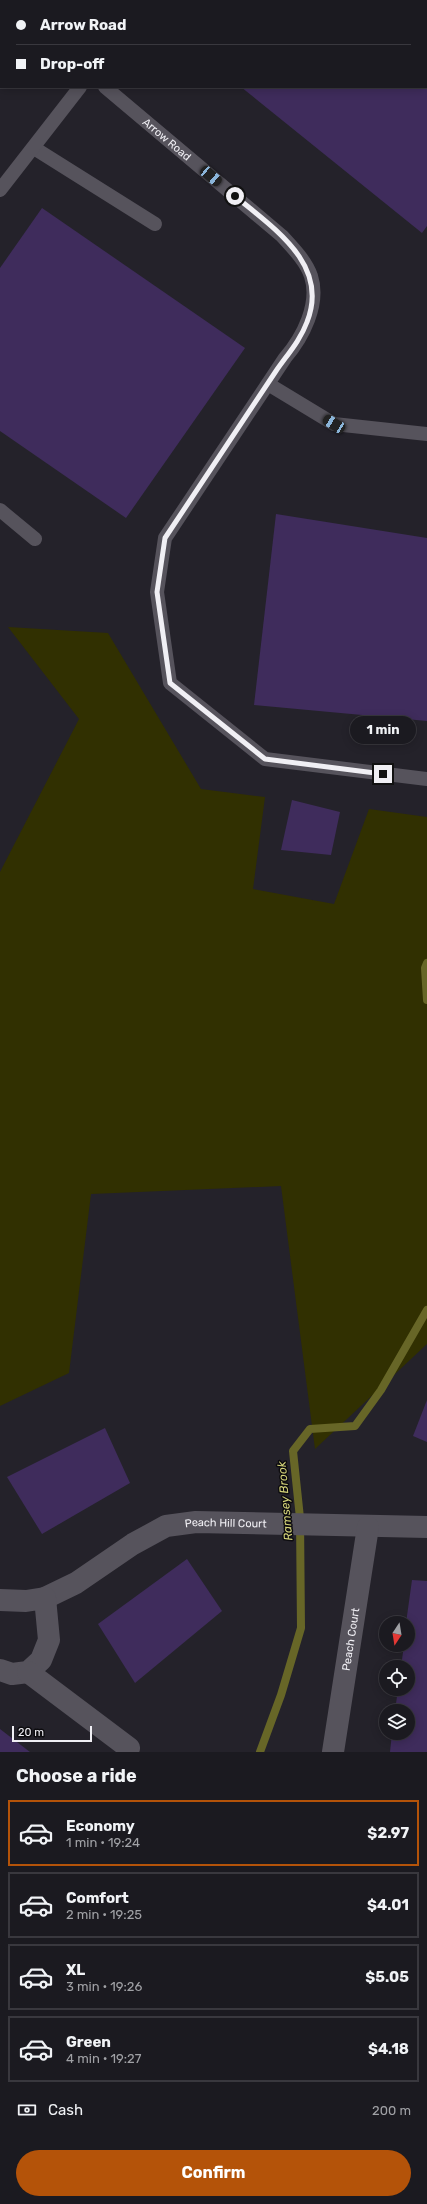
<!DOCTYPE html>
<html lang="en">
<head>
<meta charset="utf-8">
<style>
  body { margin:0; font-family:Rubik,sans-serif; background:#28272d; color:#f1f3f6; height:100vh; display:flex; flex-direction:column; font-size:15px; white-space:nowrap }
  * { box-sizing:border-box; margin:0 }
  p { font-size:13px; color:#a0a1a5 }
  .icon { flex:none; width:22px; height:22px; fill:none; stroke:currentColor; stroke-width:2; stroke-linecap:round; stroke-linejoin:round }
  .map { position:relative; height:1752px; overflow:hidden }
  .panel { display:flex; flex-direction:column; background:#1b1a20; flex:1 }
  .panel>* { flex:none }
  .guide { position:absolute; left:0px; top:0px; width:427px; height:88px; box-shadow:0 2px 10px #0003,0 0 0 1px #39383e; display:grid; align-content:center; height:88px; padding:0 16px; background:#1b1a20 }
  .needle { width:26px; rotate:192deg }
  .tools { position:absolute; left:379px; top:1616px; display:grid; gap:8px }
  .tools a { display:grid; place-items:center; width:36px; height:36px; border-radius:50%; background:#1b1a20; box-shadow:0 2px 10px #0003,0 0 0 1px #39383e; font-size:20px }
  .scale { position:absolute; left:12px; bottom:10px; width:80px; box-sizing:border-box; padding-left:4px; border:2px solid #f0eff4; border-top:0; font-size:11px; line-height:14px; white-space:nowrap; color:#f0eff4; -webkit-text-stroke:3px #0d0c0f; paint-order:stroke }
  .end { position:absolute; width:18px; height:18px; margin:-9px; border:5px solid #f0eff4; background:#111; box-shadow:0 0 0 2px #111 }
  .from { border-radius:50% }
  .bubble { position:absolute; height:28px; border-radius:14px; background:#1b1a20; box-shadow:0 2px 10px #0003,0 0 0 1px #39383e; font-size:13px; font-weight:700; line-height:28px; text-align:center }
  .car { position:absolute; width:12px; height:24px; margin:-12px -6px; border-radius:5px; box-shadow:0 0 3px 1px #0007; background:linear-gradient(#222 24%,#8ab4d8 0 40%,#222 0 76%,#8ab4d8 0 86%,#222 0) }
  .guide b { display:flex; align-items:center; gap:14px; height:38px; font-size:15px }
  .guide b+b { border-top:1px solid #39383e }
  .guide i { width:10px; height:10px; background:#f1f3f6 }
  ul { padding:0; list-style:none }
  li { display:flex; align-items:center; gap:12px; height:66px; margin:0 8px 6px; padding:0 8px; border:2px solid #39383e; border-radius:0px }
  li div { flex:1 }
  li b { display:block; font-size:15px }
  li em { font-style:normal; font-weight:700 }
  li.selected { border-color:#b45309 }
  li>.icon { width:36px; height:36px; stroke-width:1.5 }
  h2 { padding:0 16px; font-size:18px; line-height:48px }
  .pay { display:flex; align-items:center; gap:10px; height:44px; padding:0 16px; font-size:15px }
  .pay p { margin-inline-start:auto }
  .button { display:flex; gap:8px; margin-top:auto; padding:8px 16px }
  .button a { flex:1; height:46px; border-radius:24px; background:#b45309; color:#fff; font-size:16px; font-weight:700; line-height:46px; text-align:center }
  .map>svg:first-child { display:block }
  .green { fill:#313001 }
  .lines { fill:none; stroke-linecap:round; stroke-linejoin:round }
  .stream { stroke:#676627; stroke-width:8 }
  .building { fill:#3f2c5c }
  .service { stroke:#56535c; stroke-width:14 }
  .minor { stroke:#56535c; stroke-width:22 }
  .route { stroke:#f0eff4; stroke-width:5 }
  .labels { text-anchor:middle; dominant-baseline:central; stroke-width:3; stroke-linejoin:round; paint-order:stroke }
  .street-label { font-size:11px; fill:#f0eff4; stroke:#0d0c0f }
  .water-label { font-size:12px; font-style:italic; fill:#d5d479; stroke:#0d0c0f }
</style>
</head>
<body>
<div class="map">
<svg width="427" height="1752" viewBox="0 0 427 1752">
  <rect width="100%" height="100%" fill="#24222a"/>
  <!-- green -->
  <path class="green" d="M8,627L108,633L201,789L265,797L253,889L334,904L369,809L427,817V1344L315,1449L281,1186L91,1194L69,1373L0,1406V872L79,719Z"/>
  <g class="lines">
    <!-- stream -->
    <g class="stream">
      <path d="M427,963L425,968L427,1000"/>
      <path d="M260,1752L281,1695L301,1628L300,1518L293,1451L310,1429L355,1426L381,1390L427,1310"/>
    </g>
  </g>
  <!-- building -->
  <g class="building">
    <path d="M241,87H427V226L422,233Z"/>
    <path d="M42,208L245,348L126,518L0,431V268Z"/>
    <path d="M276,514L427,538V721L254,705Z"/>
    <path d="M292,800L340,812L331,855L281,850Z"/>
    <path d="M427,1400V1442L413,1436Z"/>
    <path d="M105,1428L130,1483L42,1534L7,1477Z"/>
    <path d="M187,1559L222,1611L135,1683L98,1624Z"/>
    <path d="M412,1580L427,1581V1752H390L392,1733H408V1711H395L398,1689H408V1667H401L404,1645H408V1623H406Z"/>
    <path d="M0,1729L30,1752H0Z"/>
  </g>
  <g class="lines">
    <!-- service -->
    <g class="service">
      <path d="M2,0L3,1"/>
      <path d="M402,0L403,1"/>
      <path d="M78,1L79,0"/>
      <path d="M426,22L427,23"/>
      <path id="s1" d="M105,87L282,236C292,247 306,261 311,276C320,304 303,337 285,358L165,538L157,592L170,683L265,759L427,779"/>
      <path d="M34,148L155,224"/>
      <path d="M0,190L80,87"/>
      <path d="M268,384L334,424L427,434"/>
      <path d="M0,510L35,539"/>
    </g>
    <!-- minor -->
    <g class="minor">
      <path id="s2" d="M45,1598L76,1583L133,1544L166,1526L196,1522L427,1527"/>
      <path d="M0,1600L26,1601L45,1598L49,1640L41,1660L28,1672L12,1674L0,1670"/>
      <path d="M28,1672L129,1748"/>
      <path id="s3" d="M333,1752L368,1527"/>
    </g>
  </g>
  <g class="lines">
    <!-- route -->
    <path class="route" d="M235,196C273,228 330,264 307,322C300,341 287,355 276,371L165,538L157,592L170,683L265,759L383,774"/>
  </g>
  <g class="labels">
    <!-- street labels -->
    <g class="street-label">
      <text stroke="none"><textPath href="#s1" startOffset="81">Arrow Road</textPath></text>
      <text stroke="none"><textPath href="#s2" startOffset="201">Peach Hill Court</textPath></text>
      <text stroke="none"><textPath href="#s3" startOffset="114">Peach Court</textPath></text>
    </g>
    <!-- water labels -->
    <g class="water-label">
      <text transform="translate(285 1501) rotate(-95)">Ramsey Brook</text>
    </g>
  </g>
</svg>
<div class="tools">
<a><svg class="needle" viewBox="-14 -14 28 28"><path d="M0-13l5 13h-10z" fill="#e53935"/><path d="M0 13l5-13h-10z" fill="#a0a1a5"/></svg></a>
<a><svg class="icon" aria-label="locate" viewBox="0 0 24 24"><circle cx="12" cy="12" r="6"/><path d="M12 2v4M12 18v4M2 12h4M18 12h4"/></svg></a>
<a><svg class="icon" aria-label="layers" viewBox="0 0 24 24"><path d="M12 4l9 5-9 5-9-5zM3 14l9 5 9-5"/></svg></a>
</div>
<div class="scale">20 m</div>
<i class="end from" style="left:235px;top:196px"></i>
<i class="end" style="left:383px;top:774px"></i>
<div class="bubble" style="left:350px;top:716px;width:66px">1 min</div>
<i class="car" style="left:211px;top:176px;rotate:130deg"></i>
<i class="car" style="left:334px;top:424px;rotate:301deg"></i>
<div class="guide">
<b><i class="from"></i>Arrow Road</b>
<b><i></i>Drop-off</b>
</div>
</div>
<section class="panel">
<h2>Choose a ride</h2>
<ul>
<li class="selected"><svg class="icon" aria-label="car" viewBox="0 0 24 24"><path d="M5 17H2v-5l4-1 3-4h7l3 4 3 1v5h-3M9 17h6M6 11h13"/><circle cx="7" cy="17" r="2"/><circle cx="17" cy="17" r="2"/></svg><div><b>Economy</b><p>1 min · 19:24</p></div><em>$2.97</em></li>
<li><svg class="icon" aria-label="car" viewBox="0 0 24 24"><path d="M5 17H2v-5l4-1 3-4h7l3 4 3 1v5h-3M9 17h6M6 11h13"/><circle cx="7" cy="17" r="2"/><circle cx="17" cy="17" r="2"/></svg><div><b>Comfort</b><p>2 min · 19:25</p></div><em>$4.01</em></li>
<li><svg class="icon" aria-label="car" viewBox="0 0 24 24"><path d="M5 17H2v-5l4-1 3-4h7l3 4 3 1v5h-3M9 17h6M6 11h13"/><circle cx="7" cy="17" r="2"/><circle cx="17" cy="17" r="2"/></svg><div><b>XL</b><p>3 min · 19:26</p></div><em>$5.05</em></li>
<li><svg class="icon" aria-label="car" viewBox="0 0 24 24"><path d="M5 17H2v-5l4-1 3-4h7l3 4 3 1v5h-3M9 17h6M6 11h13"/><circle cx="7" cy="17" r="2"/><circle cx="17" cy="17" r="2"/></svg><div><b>Green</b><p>4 min · 19:27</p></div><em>$4.18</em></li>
</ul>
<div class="pay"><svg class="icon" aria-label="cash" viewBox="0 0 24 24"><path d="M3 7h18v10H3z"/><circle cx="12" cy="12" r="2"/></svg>Cash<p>200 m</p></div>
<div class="button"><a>Confirm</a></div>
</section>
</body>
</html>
